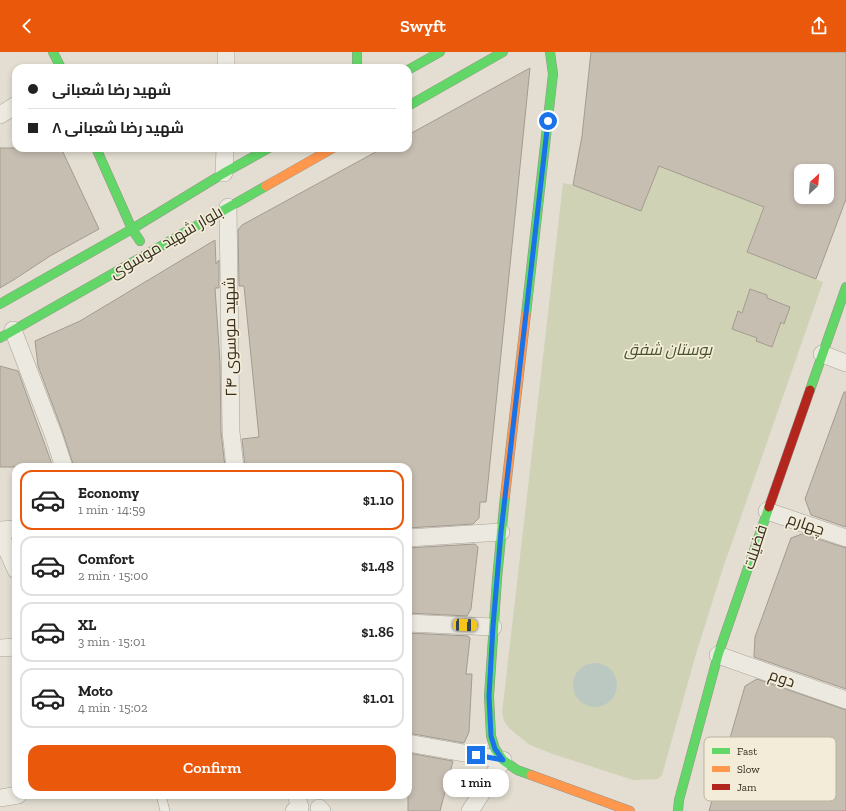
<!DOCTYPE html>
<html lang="en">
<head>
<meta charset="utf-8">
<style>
  body { margin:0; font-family:"Zilla Slab",Cairo,serif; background:#f6f6f6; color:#222; height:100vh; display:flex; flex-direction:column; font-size:15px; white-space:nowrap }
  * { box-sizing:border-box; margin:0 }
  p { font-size:13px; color:#767676 }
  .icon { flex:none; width:22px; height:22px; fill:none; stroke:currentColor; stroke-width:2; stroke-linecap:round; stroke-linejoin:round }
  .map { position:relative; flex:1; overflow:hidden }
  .panel { position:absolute; left:12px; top:411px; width:400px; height:336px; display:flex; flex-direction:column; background:#fff; border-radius:12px; box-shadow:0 2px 6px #0003 }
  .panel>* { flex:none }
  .banner { position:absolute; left:12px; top:12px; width:400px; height:88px; border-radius:12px; box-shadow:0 2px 6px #0003; display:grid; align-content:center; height:88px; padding:0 16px; background:#fff }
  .needle { width:26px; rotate:26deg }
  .controls { position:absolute; left:794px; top:112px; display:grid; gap:8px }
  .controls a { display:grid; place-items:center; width:40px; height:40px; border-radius:8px; background:#fff; box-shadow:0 2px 6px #0003; font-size:20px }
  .end { position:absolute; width:18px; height:18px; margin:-9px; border:5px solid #1a73e8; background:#fff; box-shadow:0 0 0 2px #fff }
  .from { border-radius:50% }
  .bubble { position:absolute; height:28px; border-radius:12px; background:#fff; box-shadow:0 2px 6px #0003; font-size:13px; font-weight:600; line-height:28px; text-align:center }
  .car { position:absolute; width:12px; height:24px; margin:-12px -6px; border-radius:5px; box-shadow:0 0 3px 1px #0007; background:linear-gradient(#f5c518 24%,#345 0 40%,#f5c518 0 76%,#345 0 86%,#f5c518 0) }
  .banner b { display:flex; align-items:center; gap:14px; height:38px; font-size:15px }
  .banner b+b { border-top:1px solid #e0e0e0 }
  .banner i { width:10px; height:10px; background:#222 }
  ul { padding:7px 0 0; list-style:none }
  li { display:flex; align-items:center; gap:12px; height:60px; margin:0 8px 6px; padding:0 8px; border:2px solid #e0e0e0; border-radius:12px }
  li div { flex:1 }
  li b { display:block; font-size:15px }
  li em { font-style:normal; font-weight:600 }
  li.selected { border-color:#ea580c }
  li>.icon { width:36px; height:36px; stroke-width:1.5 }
  .cta { display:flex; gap:8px; margin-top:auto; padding:8px 16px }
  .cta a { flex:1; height:46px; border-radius:12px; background:#ea580c; color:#fff; font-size:16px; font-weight:600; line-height:46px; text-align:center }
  header { display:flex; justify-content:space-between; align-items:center; height:52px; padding:0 16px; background:#ea580c; color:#fff; font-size:18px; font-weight:600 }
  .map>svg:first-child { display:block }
  .green { fill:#d0d2b5 }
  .water { fill:#bac8c1 }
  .building { fill:#c7beb2; stroke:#a39b90; fill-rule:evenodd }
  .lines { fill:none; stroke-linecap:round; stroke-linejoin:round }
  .lane-casing { stroke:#a9a399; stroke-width:10 }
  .street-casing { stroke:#a9a399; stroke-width:18 }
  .fast-casing { stroke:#989389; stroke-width:10 }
  .slow-casing { stroke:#989389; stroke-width:10 }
  .jam-casing { stroke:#989389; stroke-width:10 }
  .lane { stroke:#ece9e1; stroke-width:9 }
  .street { stroke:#ece9e1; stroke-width:17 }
  .fast { stroke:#63d668; stroke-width:9 }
  .slow { stroke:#ff974d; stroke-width:9 }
  .jam { stroke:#b3261e; stroke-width:9 }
  .route { stroke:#1a73e8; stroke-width:5 }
  .labels { text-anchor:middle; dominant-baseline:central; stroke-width:3.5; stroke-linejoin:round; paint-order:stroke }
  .street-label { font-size:16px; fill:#372d21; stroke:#f3ecd8 }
  .park-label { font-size:16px; font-style:italic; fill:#46522a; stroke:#f3ecd8 }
  .key { fill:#f3ecd8; stroke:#bbb3a1; stroke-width:1 }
  .key-label { font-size:11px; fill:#372d21 }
</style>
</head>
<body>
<header><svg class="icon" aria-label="back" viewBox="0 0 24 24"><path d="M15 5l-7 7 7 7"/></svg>Swyft<svg class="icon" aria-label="share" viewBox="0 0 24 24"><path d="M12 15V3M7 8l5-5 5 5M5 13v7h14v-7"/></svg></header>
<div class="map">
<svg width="846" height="759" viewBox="0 0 846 759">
  <rect width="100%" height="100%" fill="#e3ded1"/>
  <!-- green -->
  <path class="green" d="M659,114L764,155L747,200L823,230L723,516L696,602L662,723L658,727L633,728L553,702L530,693L516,682L509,676L504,669L502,661L563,131L573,133L641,159Z"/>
  <!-- water -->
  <circle class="water" cx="595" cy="633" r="22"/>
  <!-- building -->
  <g class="building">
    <path d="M591,0H846V147L816,227L747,200L764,155L659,114L641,159L573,133L582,84ZM801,119H827V145H801Z"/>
    <path d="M530,16L486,450H480L479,466L473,472L408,476V415H245L242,387L259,385L244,234H239L238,178L242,173L383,96H408V83Z"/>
    <path d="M0,96H61L99,177L50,204L15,227L0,236Z"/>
    <path d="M215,188L216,212L219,208V236H215L220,310L221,380L225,415H74L62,378L38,314L35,289L80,269Z"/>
    <path d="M750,237L767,243V246L790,255L784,272L781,270L772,295L756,289L757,286L732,277L738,259L742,261Z"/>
    <path d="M0,314L18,319L53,415H0Z"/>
    <path d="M844,340H846V475L811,463L805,447Z"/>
    <path d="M802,482L846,496V637L754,605L755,585L791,486Z"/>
    <path d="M475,492L478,495L471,557L467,564L408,561V496Z"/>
    <path d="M408,581L468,584L470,586L466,622H472L469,680L464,691L408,681Z"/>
    <path d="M757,627L846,658V759H709L745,634Z"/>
    <path d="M408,701L453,709L440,759H408Z"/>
  </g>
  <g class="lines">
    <defs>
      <path id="lane" d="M161,743L165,759"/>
      <g id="street">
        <path d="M226,16V0"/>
        <path d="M0,63L16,53"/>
        <path d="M224,121L225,96"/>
        <path d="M228,155L231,380L235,415"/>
        <path d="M13,278L53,382L64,415"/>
        <path d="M822,302L846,311"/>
        <path d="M767,459L846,486"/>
        <path d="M0,478L16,477"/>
        <path d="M0,482L16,518"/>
        <path d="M408,486L501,480"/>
        <path d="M408,571L493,575"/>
        <path d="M0,596L16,595"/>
        <path d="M718,603L846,648"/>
        <path d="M408,691L503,708L470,759"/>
        <path d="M0,746L18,743"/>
        <path d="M319,756L322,759"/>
        <path d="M294,759L300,755L296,743"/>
      </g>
      <g id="fast">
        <path d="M53,0L61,16"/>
        <path d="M357,0V16"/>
        <path d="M408,18L440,0"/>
        <path d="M408,54L503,0"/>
        <path d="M96,96L132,177L140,189"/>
        <path d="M0,252L132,177L224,121L269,96"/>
        <path d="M526,262L553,22L550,0"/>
        <path d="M0,286L266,134"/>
        <path d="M810,338L846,235"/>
        <path d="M505,444L497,527L489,644L491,684L495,697L503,708L517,718L531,723"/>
        <path d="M678,759L679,748L718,603L769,455"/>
      </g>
      <g id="slow">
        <path d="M266,134L333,96"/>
        <path d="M505,444L526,262"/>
        <path d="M531,723L630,759"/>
      </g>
      <path id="jam" d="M769,455L810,338"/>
    </defs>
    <!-- lane casing -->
    <use href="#lane" class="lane-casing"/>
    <!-- street casing -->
    <use href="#street" class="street-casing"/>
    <!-- fast casing -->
    <use href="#fast" class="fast-casing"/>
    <!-- slow casing -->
    <use href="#slow" class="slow-casing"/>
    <!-- jam casing -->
    <use href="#jam" class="jam-casing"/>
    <!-- lane -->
    <use href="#lane" class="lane"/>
    <!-- street -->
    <use href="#street" class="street"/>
    <!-- fast -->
    <use href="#fast" class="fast"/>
    <!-- slow -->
    <use href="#slow" class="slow"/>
    <!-- jam -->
    <use href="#jam" class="jam"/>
  </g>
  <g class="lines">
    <!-- route -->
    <path class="route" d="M476,703L503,708L495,697L491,684L489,644L493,574L501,480L548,69"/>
  </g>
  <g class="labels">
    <!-- street labels -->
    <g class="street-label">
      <text transform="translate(166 190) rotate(-30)">بلوار شهید موسوی</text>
      <text transform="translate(230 285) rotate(-91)">شهید موسوی ۲۴</text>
      <text transform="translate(806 472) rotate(19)">چهارم</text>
      <text transform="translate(755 495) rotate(-72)">فضیلت</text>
      <text transform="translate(782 626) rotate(19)">دوم</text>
    </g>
    <!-- park labels -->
    <g class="park-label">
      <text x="668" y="297">بوستان شفق</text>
    </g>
  </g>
  <!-- legend -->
  <rect x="704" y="685" width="132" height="64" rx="6" class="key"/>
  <rect x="712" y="696" width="18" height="6" fill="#63d668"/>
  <rect x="712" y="714" width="18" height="6" fill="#ff974d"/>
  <rect x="712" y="732" width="18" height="6" fill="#b3261e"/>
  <g class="key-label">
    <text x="737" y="703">Fast</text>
    <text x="737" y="721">Slow</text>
    <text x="737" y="739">Jam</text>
  </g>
</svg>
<div class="controls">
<a><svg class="needle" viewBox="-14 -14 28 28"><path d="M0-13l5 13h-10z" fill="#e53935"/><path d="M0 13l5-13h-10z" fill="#767676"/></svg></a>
</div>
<i class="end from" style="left:548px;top:69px"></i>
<i class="end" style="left:476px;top:703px"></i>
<div class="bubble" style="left:443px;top:717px;width:66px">1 min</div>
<i class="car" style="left:465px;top:573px;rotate:92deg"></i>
<div class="banner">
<b><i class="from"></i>شهید رضا شعبانی</b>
<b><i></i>شهید رضا شعبانی ۸</b>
</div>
<section class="panel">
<ul>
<li class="selected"><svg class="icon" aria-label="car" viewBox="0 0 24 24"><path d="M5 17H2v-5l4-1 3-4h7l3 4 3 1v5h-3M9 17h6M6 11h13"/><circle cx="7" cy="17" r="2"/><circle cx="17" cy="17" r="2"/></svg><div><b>Economy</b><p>1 min · 14:59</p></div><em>$1.10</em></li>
<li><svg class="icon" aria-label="car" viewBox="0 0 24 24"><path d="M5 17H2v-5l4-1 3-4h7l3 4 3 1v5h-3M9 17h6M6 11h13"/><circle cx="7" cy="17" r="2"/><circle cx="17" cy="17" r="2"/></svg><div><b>Comfort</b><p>2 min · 15:00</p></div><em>$1.48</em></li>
<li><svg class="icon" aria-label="car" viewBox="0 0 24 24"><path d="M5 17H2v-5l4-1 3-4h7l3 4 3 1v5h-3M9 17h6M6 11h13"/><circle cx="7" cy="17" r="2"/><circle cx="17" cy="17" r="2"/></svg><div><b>XL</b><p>3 min · 15:01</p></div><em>$1.86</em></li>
<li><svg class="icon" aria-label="car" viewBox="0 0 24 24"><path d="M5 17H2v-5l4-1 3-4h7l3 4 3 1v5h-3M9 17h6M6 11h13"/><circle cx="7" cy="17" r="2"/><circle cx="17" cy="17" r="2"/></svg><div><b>Moto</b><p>4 min · 15:02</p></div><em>$1.01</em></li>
</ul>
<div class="cta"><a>Confirm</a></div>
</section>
</div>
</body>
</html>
